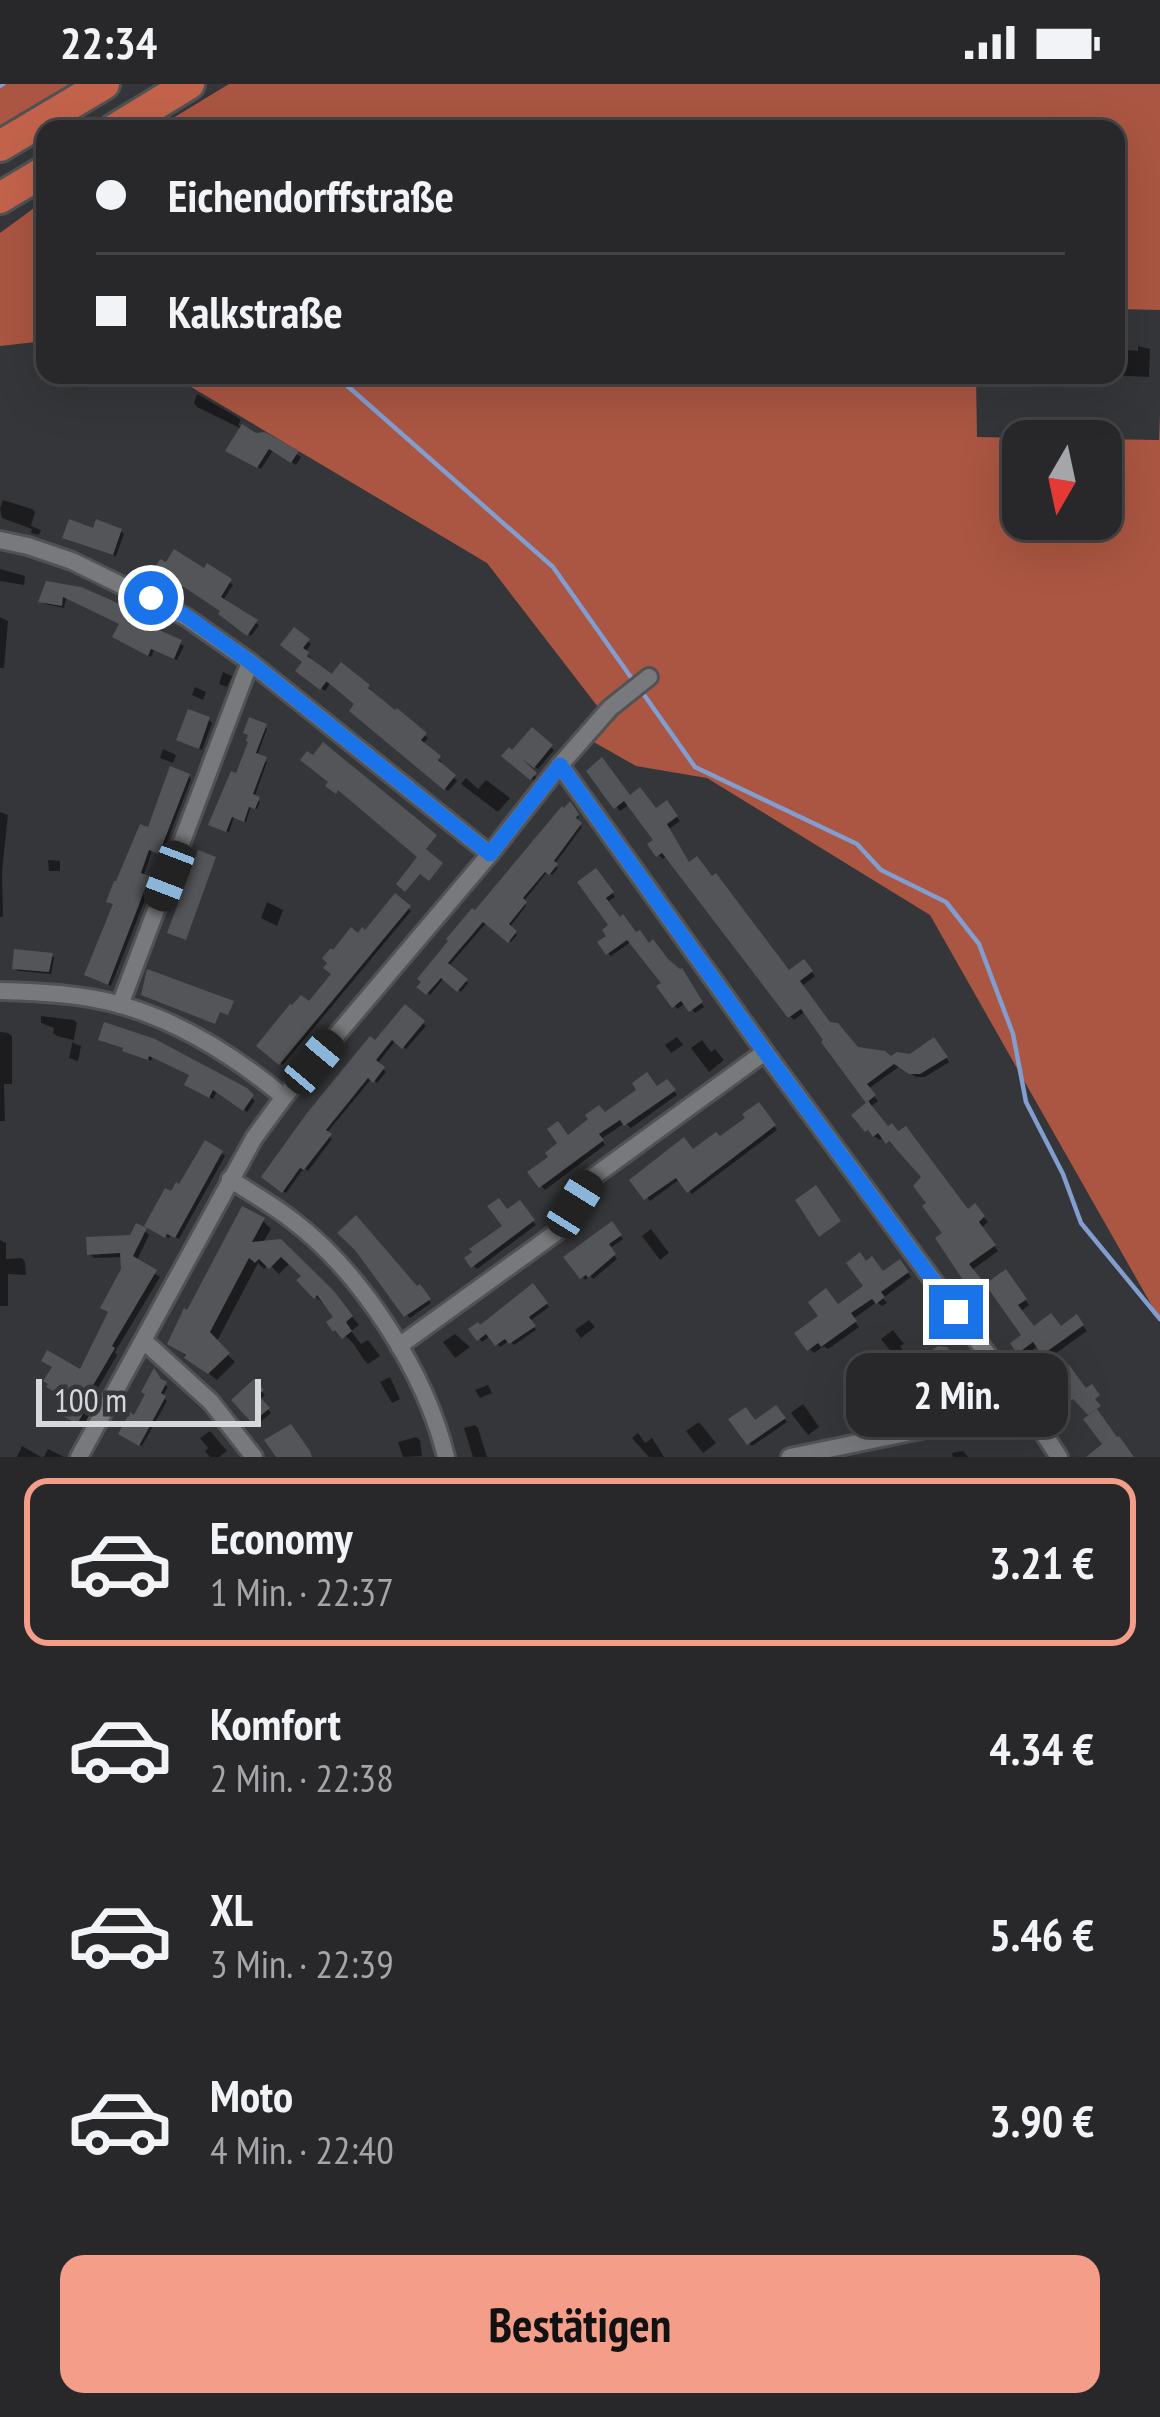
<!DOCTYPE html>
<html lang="de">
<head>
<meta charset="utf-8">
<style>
  body { margin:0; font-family:"PT Sans Narrow",sans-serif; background:#343437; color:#f1f3f6; height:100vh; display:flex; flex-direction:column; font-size:45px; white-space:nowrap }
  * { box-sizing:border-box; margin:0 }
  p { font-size:39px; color:#a5a6a9 }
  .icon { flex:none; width:66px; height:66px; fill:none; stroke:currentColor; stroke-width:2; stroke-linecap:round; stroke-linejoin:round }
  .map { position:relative; height:1373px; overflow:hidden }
  .drawer { display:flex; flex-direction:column; background:#28282b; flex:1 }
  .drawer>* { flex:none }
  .top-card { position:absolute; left:36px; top:36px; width:1089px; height:264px; border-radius:24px; box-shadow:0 12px 48px #0002,0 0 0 3px #444447; display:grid; align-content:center; height:264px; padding:0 60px; background:#28282b }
  .needle { width:78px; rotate:189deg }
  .fabs { position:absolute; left:1002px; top:336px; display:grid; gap:24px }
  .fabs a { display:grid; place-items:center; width:120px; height:120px; border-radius:24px; background:#28282b; box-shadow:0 12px 48px #0002,0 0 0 3px #444447; font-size:60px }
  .scale { position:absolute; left:36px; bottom:30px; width:225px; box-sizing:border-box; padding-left:12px; border:6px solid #d7d8da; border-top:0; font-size:33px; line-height:42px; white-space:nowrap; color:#d7d8da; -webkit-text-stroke:9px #353639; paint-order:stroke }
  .end { position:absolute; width:54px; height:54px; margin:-27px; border:15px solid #1a73e8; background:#fff; box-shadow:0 0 0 6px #fff }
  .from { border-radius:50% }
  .bubble { position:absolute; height:84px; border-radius:24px; background:#28282b; box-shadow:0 12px 48px #0002,0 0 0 3px #444447; font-size:39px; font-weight:700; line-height:84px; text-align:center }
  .car { position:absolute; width:36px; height:72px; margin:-36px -18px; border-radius:15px; box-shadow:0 0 9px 3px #0007; background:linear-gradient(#222 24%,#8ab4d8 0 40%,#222 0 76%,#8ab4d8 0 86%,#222 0) }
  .top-card b { display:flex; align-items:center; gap:42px; height:114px; font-size:45px }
  .top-card b+b { border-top:3px solid #444447 }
  .top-card i { width:30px; height:30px; background:#f1f3f6 }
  ul { padding:21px 0 0; list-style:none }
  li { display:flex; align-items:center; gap:36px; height:168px; margin:0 24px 18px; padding:0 36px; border:6px solid transparent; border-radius:24px }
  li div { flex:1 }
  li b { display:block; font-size:45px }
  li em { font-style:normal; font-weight:700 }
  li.selected { border-color:#f49e89 }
  li>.icon { width:108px; height:108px; stroke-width:1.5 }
  .button { display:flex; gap:24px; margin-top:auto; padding:24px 60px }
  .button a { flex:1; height:138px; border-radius:24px; background:#f49e89; color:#111; font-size:48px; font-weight:700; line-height:138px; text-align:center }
  .status { display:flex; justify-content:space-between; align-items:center; height:84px; padding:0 60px; background:#28282b; direction:ltr }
  .status svg { height:33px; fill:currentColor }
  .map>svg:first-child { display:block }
  .forest { fill:#aa5642; fill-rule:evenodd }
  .shadow { fill:#0007 }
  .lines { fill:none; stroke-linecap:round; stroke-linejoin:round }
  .stream { stroke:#829dcf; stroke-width:4.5 }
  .building { fill:#545558 }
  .minor-casing { stroke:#505254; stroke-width:22 }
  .motorway-casing { stroke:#505254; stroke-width:36 }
  .minor { stroke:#77797c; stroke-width:16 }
  .motorway { stroke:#c4634c; stroke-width:30 }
  .route { stroke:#1a73e8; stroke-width:15 }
</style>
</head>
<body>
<div class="status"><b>22:34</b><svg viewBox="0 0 49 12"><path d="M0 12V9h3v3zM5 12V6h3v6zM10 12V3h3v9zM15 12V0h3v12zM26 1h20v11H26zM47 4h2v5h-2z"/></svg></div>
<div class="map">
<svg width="1160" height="1373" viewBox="0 0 1160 1373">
  <rect width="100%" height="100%" fill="#353639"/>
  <!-- forest -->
  <g class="forest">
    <path d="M0,0H76L0,45Z"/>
    <path d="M229,0H1160V226L1116,225V45H155Z"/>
    <path d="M45,116V257L0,262V149Z"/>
    <path d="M171,291H976L977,353L1159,356L1160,331V1236L930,831L707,694L636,682L592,657L617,633L598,623L487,479ZM1023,357H1101V435H1023Z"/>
  </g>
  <!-- shadow -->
  <g class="shadow">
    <path d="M1138,262L1150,265L1149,293L1106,291H1116V265L1138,267Z"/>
    <path d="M197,310L237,333L241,336L238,341L256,352L264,351L297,370L301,373L296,381L273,366L261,385L232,369L242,345L197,323L194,319Z"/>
    <path d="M3,416L32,425L35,428L31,442L41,446L39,451L31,449L32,445L2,434L0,425Z"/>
    <path d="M121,447L124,450L116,472L68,456Z"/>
    <path d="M0,485L25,492L24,501L0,497Z"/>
    <path d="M159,491L230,498L233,501L222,518L259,541L251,552L225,532L223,527L182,500L179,504Z"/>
    <path d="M48,500L144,537L147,540L145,543L184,562L177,576L154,566L151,573L119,556L122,541L66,514L64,524L45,520L42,517Z"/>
    <path d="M0,533L8,537L4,584H0Z"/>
    <path d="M294,547L311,560L305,569L311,574L309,577L332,595L368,603L371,606L369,609L428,654L422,661L442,678L439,681L461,700L466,694L478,705L486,696L510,714L498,728L457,697L448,707L356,629L358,620L331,598L325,607L302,590L305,578Z"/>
    <path d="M223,588L232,592L227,603L219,600Z"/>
    <path d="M195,603L206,608L203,616L192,611Z"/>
    <path d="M209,636L212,639L202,666L179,655Z"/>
    <path d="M265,643L267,645L257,672L267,678L254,714L260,718L257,725L251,723L246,738L234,733L229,748L213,742Z"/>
    <path d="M532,647L554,666L538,685L517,669L514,672L537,694L535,697L506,672L513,671Z"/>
    <path d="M163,665L176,671L173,679L160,674Z"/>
    <path d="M590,687L631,715L656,728L670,724L680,737L669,745L690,781L789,890L808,883L815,892L802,902L831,941L866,976L911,973L937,961L949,978L925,993H916L900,982L868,1005L878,1017L870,1023L968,1129L975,1123L988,1138L981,1144L998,1167L972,1186L984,1202L976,1208L939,1154L946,1149L931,1119L925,1093L896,1060L893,1062L884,1052L880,1056L872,1051L855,1031L870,1019L825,958L806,927L794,936L790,932L667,771L663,775L659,771L657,756L630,720L620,727Z"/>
    <path d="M188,692L191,695L162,771L152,767L143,793L152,798L111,902L91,894L116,821L110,817L150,747Z"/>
    <path d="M570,722L579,733L576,737L582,743L554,781L558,784L552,791L548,787L523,818L526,822L509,844L517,851L511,858L487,838L448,883L468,899L461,908L444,894L430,911L420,903L475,830Z"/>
    <path d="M0,728L8,731L2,787L3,833H0Z"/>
    <path d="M48,776L60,777V787H49Z"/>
    <path d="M599,791L615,813L607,818L620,836L684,891L704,923L695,929L686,919L677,925L665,899L632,857L611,872L608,869L612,842Z"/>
    <path d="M396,814L411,827L283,981L260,962L310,921L335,890L358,853L366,850Z"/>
    <path d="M267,818L283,826L277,842L261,834Z"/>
    <path d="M52,871L54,874L51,890L18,887L15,884Z"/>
    <path d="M405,924L426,942L406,965L396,956L377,980L386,988L377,999L372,994L326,1050L332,1055L308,1087L304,1084L286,1109L265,1093Z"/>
    <path d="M41,932L74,936L77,939L73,959L81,962L78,977L69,974L73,956L57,952L53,949L54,944L41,939Z"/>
    <path d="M0,948L8,949L12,952V1000H4L5,1037H0Z"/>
    <path d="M677,953L683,961L671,969L665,961Z"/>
    <path d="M102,955L154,958L245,1007L255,1017L247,1028L217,1007L213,1015L191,1004L192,992L153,973L151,977Z"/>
    <path d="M702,956L711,968L715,965L724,976L709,988L691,964Z"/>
    <path d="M667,998L677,1011L631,1044L625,1039L601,1055L605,1061L545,1106L541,1102L552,1073L568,1054Z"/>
    <path d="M759,1022L777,1046L692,1110L680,1095L650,1117L634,1096L720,1056Z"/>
    <path d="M221,1069L225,1072L179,1155L171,1151L169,1154L151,1145L172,1111Z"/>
    <path d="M519,1120L536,1141L477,1185L468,1175L506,1143L508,1128Z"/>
    <path d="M263,1137L271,1145L262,1160L279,1159L341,1219L359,1241L351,1247L361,1260L368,1256L380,1272L368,1280L364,1276L353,1259L331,1239L337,1234L300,1196L305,1192L291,1178L279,1190L269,1180L264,1185L258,1179L216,1259L235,1278L217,1296L170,1260Z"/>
    <path d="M612,1141L623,1155L609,1165L617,1175L593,1195L591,1192L585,1196L567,1173Z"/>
    <path d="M651,1145L669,1169L660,1176L642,1152Z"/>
    <path d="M145,1147L149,1151L136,1178L160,1193L115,1268L117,1271L88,1321L93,1325L82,1343L68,1334L81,1289L110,1229L124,1185L123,1173L94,1174L90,1170Z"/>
    <path d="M0,1156L6,1159V1175L22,1174L25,1178L26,1191L8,1190V1222H0Z"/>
    <path d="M904,1183L911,1193L883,1214L887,1219L882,1222L877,1218L853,1235L859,1243L828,1265L824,1262L814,1269L810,1265L839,1224L883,1191Z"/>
    <path d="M1010,1194L1029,1221L1021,1227L1034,1245H1061L1081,1239L1087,1247L1049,1274L1039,1261L1024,1272L1019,1268L1025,1251Z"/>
    <path d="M533,1203L549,1223L530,1237L536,1246L514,1261L510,1256L500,1263L491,1251L482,1258L473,1246L480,1245Z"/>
    <path d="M417,1205L423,1207L431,1219L410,1234L407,1231Z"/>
    <path d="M589,1236L595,1243L581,1254L575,1246Z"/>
    <path d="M893,1246L904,1260L900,1262L910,1276L896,1274L881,1255Z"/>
    <path d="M455,1250L470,1263L455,1274L443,1258Z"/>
    <path d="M911,1285L965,1292L970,1288L985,1307L966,1319L961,1312L951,1319L934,1295L925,1302Z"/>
    <path d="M390,1293L400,1315L392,1319L380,1298Z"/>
    <path d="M162,1299L168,1303L162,1313L167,1317L142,1362L124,1352Z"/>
    <path d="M254,1299L265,1311L259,1316L271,1329L257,1341L235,1316Z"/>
    <path d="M488,1301L492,1309L480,1314L475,1306Z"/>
    <path d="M900,1308L905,1309L917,1324L899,1337L894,1332L886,1337L883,1334L868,1345L856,1328L867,1320L872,1326L883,1317L897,1334Z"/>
    <path d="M803,1320L819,1343L808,1351L791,1329Z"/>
    <path d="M776,1325L787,1338L752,1362L749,1359L755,1339Z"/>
    <path d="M699,1338L716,1359L703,1369L686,1347Z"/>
    <path d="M475,1341L478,1344L487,1373H473L464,1344Z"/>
    <path d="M210,1347L227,1367L219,1373H210L205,1367L208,1364L200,1354Z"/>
    <path d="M638,1349L645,1359L652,1354L664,1373H649L632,1354Z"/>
    <path d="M416,1353L420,1356L422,1372L403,1373L398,1358Z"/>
    <path d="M22,1362L41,1373H17Z"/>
    <path d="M48,1365L64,1373H44Z"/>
    <path d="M963,1367L968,1373H953L952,1369Z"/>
  </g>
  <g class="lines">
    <!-- stream -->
    <g class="stream">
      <path d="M0,2L3,0"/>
      <path d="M335,291L553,483L635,599"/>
      <path d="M642,608L695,683L857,760L881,786L946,818L979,860L1013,950L1026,1018L1063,1090L1081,1139L1160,1235"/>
    </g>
  </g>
  <!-- building -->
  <g class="building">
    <path d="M242,340L256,349L265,348L299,367L291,379L269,365L257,384L225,367Z"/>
    <path d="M69,435L93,444L96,435L122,445L113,471L62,454Z"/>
    <path d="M174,465L204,484L207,479L232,495L221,513L258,536L247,552L218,530L220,527L178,499L175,503L152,489L160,475L166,478Z"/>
    <path d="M46,497L81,503L111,516L146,534L143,539L182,556L174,575L151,565L148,572L112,553L119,540L63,513L62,522L38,518Z"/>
    <path d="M294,543L310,555L303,564L309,568L307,572L332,590L320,606L295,587L302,578L280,561Z"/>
    <path d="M341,578L370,601L368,604L395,626L397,624L427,649L421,656L441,672L438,676L456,691L444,706L349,627L354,620L326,597Z"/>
    <path d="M188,625L210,633L199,665L176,656Z"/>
    <path d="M249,633L267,640L256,669L267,673L253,710L260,713L255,725L249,723L244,738L232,733L226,748L208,741L231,687L236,689L248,658L246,657L248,651L243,649Z"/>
    <path d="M532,643L553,661L534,684L521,674L537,689L530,696L501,672L509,663L512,666Z"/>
    <path d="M323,658L437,751L426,765L443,779L429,797L420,790L405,808L396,800L417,773L338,706L336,710L325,702L328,698L300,676L307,667L313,671Z"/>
    <path d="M602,673L630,711L640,703L656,724L667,716L678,732L667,740L689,778L697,772L712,792L716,789L789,886L804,875L813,887L800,897L830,938L838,939L858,963L885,967L891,972L897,968L910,970L934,953L948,973L920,990H909L894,980L867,1000L876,1011L866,1019L821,958L823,956L801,925L788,934L662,769L656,773L647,760L653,756L624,717L614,725L607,716L586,687Z"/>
    <path d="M170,682L190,690L159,770L149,766L141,789L150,792L108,901L84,891L113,820L106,818L114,797H116L140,740L148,743Z"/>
    <path d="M570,717L579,730L576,734L582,739L554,777L558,780L549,791L545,788L523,814L527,818L509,840L517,847L508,859L483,838L448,879L468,895L457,908L441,894L426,911L416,903L421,898L417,895L448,857L446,855L472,824L475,826L562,722L564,724Z"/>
    <path d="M198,766L216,773L186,856L167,849Z"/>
    <path d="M596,784L614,808L606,814L620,833L623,830L636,848L640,846L649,859L653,855L668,875L680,885L682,884L703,918L689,928L681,917L672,924L656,902L661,899L627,856L606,871L597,858L606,852L602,846L608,841L577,798Z"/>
    <path d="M395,809L411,822L279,981L256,962L290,920L292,921L301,911L309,917L331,890L323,884L327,879L322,874L331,864L333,866L351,843L358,849L362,843L365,846Z"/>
    <path d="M14,865L53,869L49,888L12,885Z"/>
    <path d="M147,885L234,917L228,931L220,928L215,940L141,911Z"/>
    <path d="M405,920L425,937L402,965L392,956L376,976L385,983L373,999L368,994L326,1046L332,1050L304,1086L300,1084L282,1109L261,1093L307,1029L370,952L375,956Z"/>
    <path d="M104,938L155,955L247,1004L254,1011L243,1027L213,1006L209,1014L184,1001L189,991L149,972L148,976L122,967L123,964L98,956Z"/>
    <path d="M647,988L657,1002L667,995L676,1006L624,1042L620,1036L599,1050L604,1056L539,1104L527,1088L548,1073L545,1069L557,1059L547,1045L558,1037L568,1051L588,1035L585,1031L599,1021L605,1028L636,1006L632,999Z"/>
    <path d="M868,1017L888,1042L892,1039L898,1047L906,1042L968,1125L975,1119L985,1132L979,1138L996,1161L969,1180L982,1196L969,1205L935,1154L942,1149L922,1122L926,1119L913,1102L921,1093L889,1057L886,1060L878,1049L873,1053L868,1046L865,1048L851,1031Z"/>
    <path d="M759,1018L776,1041L687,1109L676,1094L644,1116L629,1096L684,1053L693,1065L716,1048L720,1052L745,1034L742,1030Z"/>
    <path d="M205,1056L223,1067L175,1154L167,1150L165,1154L144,1142L165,1104L171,1107L176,1098L179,1100Z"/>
    <path d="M816,1101L841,1137L819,1153L795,1116Z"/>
    <path d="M499,1114L507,1125L520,1116L535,1136L471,1184L464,1174L472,1168L469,1165L502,1142L487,1122Z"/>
    <path d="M242,1122L265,1134L252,1158L281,1155L334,1207L353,1232L346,1238L352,1247L342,1255L335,1246L333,1248L326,1238L333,1233L317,1211L314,1215L296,1196L301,1192L281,1173L269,1185L259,1175L255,1179L249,1174L210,1248L230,1269L208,1290L184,1274L186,1271L167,1260L184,1224L187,1226Z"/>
    <path d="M356,1131L417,1202L420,1200L431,1215L404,1233L355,1166L337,1149Z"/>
    <path d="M612,1137L622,1151L609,1160L616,1170L588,1194L586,1191L580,1195L563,1173Z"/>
    <path d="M136,1139L147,1144L133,1172L157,1186L112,1262L115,1264L85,1315L90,1318L77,1340L59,1330L68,1315L46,1303L48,1300L43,1297L52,1283L41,1277L47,1266L80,1285L108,1228L100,1224L121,1185L120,1169L87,1171L86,1153L130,1151Z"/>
    <path d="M860,1168L866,1177L872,1172L883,1187L900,1175L909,1188L881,1208L885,1213L876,1220L872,1215L851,1229L857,1237L821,1263L818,1259L807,1267L794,1249L818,1232L808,1218L826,1204L838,1220L863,1202L846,1179Z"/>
    <path d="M1006,1185L1027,1215L1018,1221L1034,1242L1051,1229L1061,1242L1077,1230L1084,1241L1042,1271L1033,1258L1017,1270L1010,1259L1021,1251L985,1200Z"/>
    <path d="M533,1199L548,1219L529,1233L536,1242L509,1260L505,1255L495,1262L486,1250L477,1257L468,1245L478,1238L486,1249L480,1241Z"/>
    <path d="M938,1262L947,1263L965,1288L970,1285L984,1303L961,1318L956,1311L946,1318L929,1294L920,1301L907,1284Z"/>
    <path d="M1069,1281L1086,1304L1092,1300L1100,1311L1095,1315L1101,1322L1088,1331L1073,1315L1067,1319L1050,1295Z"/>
    <path d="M154,1284L161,1295L167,1298L161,1309L166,1312L139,1362L118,1350L130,1328L134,1331L145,1310L141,1308Z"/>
    <path d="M254,1295L264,1306L258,1311L270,1324L252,1339L231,1316Z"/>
    <path d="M776,1321L786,1334L747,1361L728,1335L746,1323L755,1336Z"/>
    <path d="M1097,1325L1117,1353L1119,1352L1134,1373H1086L1102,1360L1083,1335Z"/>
    <path d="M291,1340L310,1367L312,1373H276L264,1356Z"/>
  </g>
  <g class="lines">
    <defs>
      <g id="minor">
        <path d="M0,456L28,462L72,477L186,533L250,578L490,770"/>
        <path d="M560,681L765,968L1027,1324L1059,1373"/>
        <path d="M0,907C40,908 83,910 121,921C181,938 237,974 284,1013"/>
        <path d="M120,921L250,578"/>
        <path d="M230,1095C251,1109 273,1121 292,1136C361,1188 426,1289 446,1373"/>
        <path d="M144,1257L211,1318L254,1373"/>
        <path d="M399,1262L557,1148L593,1093L765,968"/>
        <path d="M79,1373L254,1054L284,1013L490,770L560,681L610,624L649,593"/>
        <path d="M790,1373L1027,1324"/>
      </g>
      <g id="motorway">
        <path d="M115,45L189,0"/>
        <path d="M0,62L104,0"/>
        <path d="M0,114L45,87"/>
      </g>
    </defs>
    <!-- minor casing -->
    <use href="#minor" class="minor-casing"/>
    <!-- motorway casing -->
    <use href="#motorway" class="motorway-casing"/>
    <!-- minor -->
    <use href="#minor" class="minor"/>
    <!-- motorway -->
    <use href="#motorway" class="motorway"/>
  </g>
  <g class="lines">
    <!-- route -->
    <path class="route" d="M151,514L186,532L250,578L490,770L560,681L765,968L956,1228"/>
  </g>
</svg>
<div class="fabs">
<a><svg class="needle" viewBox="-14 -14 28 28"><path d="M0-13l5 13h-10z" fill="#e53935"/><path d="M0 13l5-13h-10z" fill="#a5a6a9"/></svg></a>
</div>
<div class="scale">100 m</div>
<i class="end from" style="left:151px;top:514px"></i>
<i class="end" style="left:956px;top:1228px"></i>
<div class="bubble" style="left:846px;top:1269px;width:222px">2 Min.</div>
<i class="car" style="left:169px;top:792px;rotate:201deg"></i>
<i class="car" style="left:314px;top:978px;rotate:40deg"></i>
<i class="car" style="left:575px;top:1120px;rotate:32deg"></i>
<div class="top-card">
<b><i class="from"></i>Eichendorffstraße</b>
<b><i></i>Kalkstraße</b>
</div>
</div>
<section class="drawer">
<ul>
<li class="selected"><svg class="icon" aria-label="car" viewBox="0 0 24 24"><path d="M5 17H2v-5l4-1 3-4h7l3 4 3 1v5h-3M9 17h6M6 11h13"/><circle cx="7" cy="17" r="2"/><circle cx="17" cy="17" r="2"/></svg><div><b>Economy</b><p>1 Min. · 22:37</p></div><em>3.21 €</em></li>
<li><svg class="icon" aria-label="car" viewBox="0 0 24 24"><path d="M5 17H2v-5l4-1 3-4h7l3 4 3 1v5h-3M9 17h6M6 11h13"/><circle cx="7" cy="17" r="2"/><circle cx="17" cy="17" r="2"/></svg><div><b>Komfort</b><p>2 Min. · 22:38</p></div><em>4.34 €</em></li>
<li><svg class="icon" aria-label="car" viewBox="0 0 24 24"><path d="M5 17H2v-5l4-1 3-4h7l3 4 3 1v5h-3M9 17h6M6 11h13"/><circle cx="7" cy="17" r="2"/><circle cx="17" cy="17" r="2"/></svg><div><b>XL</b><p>3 Min. · 22:39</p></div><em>5.46 €</em></li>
<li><svg class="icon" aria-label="car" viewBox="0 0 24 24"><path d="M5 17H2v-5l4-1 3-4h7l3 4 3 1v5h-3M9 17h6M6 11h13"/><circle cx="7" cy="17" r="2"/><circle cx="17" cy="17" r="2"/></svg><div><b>Moto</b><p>4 Min. · 22:40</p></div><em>3.90 €</em></li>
</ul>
<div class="button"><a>Bestätigen</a></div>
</section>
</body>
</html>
